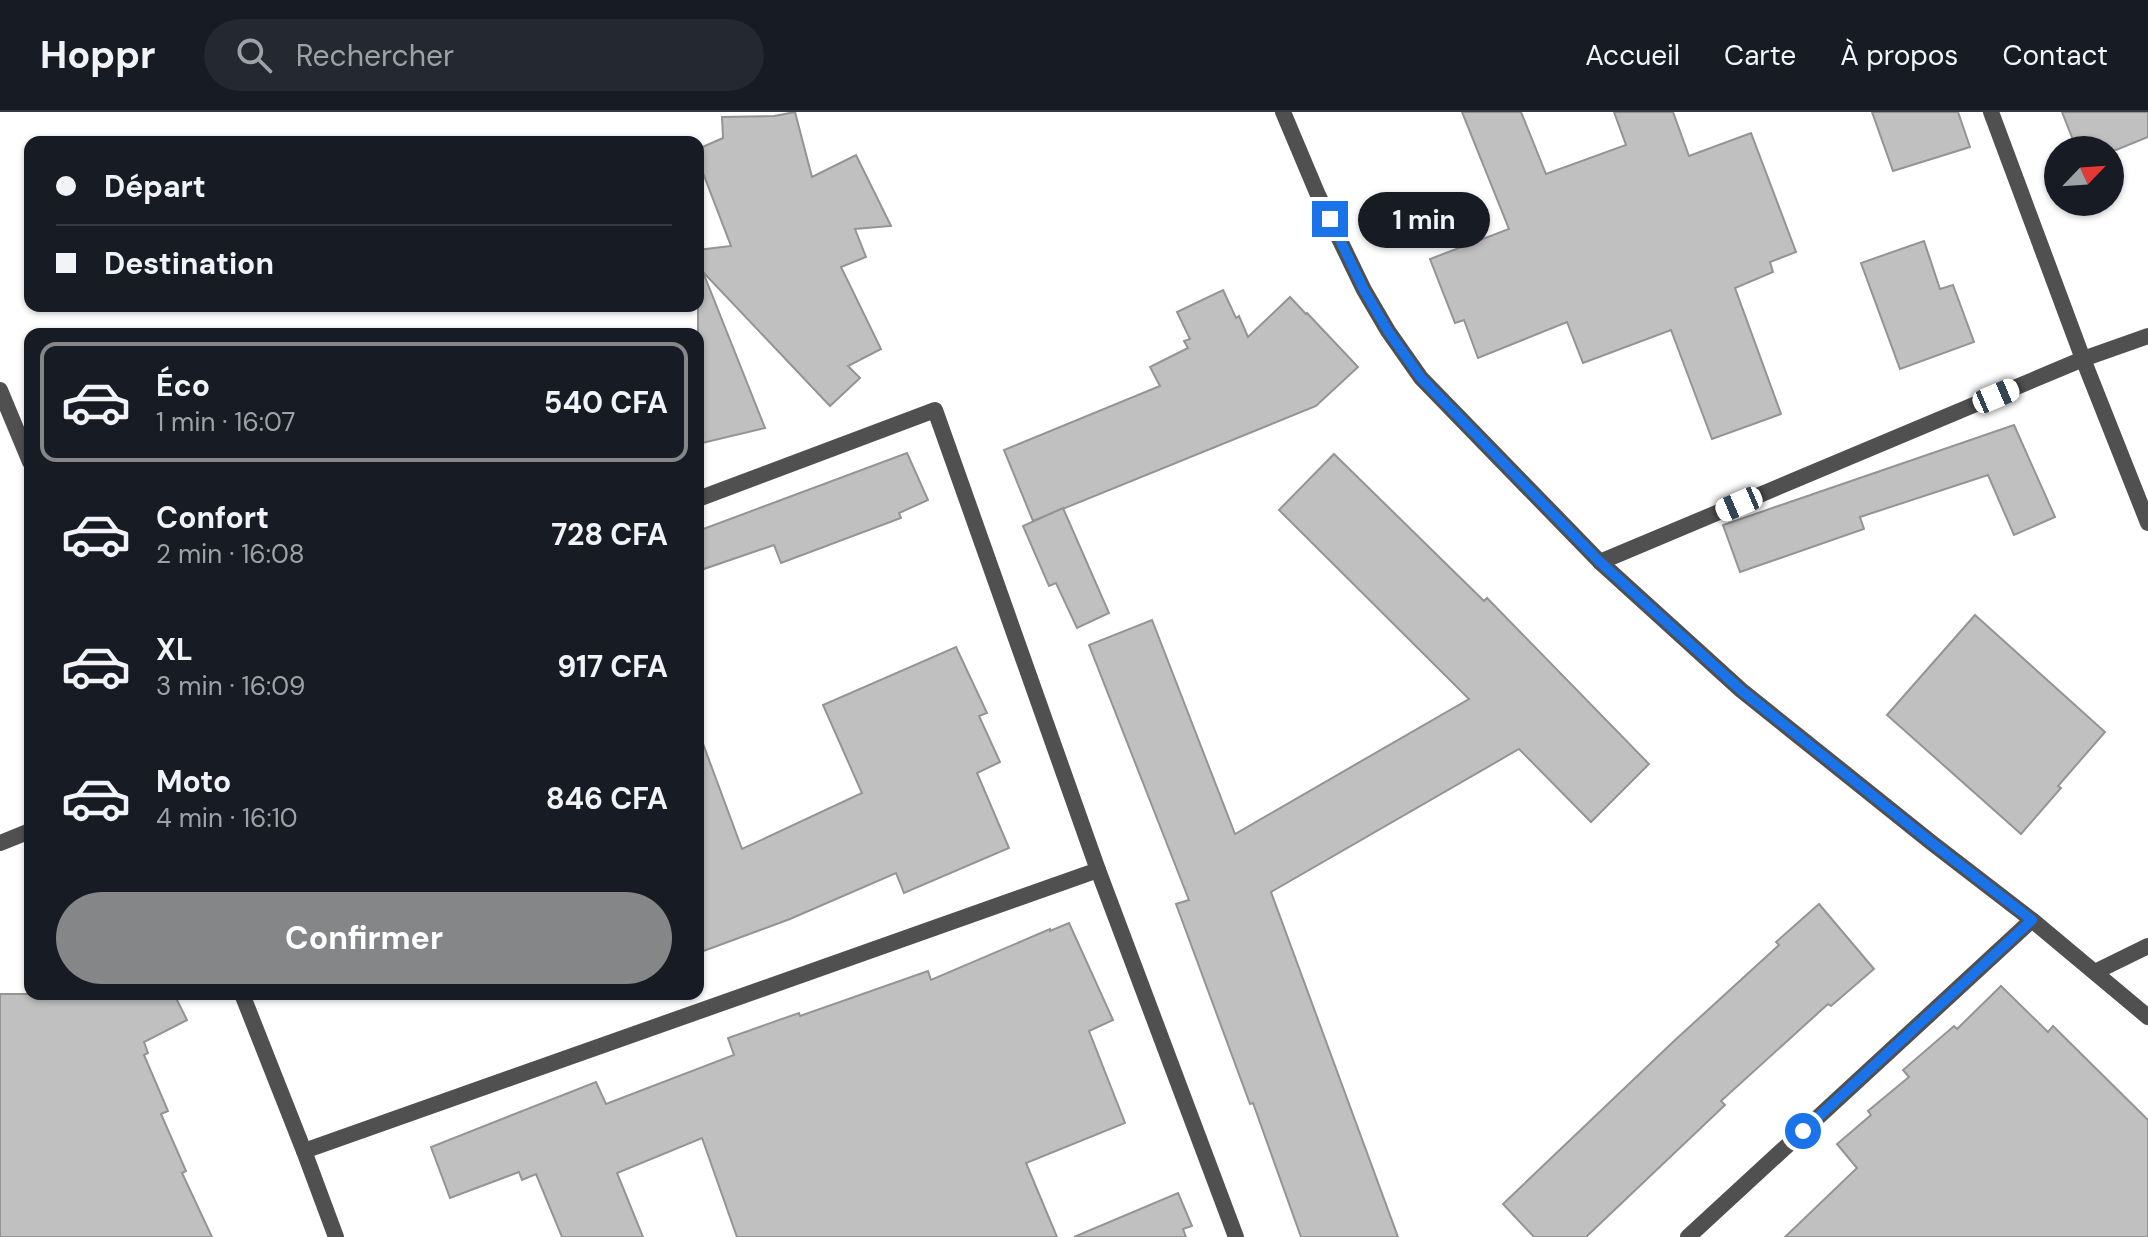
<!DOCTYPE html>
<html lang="fr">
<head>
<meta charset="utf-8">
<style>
  body { margin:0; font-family:"DM Sans",sans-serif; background:#242831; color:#f1f3f6; height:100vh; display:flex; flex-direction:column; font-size:30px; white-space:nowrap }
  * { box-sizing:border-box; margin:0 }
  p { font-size:26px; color:#9ea1a6 }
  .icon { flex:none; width:44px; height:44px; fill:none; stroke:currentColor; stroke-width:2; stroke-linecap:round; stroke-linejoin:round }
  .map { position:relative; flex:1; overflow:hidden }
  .side { position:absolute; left:24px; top:216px; width:680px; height:672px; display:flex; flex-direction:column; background:#171b24; border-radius:16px; box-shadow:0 2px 6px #0004 }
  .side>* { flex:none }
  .top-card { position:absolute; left:24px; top:24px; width:680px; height:176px; border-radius:16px; box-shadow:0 2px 6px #0004; display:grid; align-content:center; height:176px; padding:0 32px; background:#171b24 }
  .needle { width:52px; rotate:65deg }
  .buttons { position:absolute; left:2044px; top:24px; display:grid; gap:16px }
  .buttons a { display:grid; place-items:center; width:80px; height:80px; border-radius:50%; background:#171b24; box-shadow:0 2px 6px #0004; font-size:40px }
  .end { position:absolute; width:36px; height:36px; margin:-18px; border:10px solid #1a73e8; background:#fff; box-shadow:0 0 0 4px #fff }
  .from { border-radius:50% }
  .bubble { position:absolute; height:56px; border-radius:28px; background:#171b24; box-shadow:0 2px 6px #0004; font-size:26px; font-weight:700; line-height:56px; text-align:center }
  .car { position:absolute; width:24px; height:48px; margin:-24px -12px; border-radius:10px; box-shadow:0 0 6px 2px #0007; background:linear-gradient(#fff 24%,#345 0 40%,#fff 0 76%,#345 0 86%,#fff 0) }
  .top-card b { display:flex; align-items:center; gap:28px; height:76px; font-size:30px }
  .top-card b+b { border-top:2px solid #363941 }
  .top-card i { width:20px; height:20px; background:#f1f3f6 }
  ul { padding:14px 0 0; list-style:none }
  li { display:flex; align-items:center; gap:24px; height:120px; margin:0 16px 12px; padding:0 16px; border:4px solid transparent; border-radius:16px }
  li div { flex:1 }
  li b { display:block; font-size:30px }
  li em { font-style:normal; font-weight:700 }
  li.selected { border-color:#858687 }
  li>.icon { width:72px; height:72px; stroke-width:1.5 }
  .button { display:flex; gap:16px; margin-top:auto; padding:16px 32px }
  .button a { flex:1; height:92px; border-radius:48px; background:#858687; color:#fff; font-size:32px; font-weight:700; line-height:92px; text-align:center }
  header { display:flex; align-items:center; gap:48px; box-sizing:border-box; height:112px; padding:0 40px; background:#171b24; border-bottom:2px solid #363941 }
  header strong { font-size:38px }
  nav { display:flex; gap:44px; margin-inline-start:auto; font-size:28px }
  .search { width:560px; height:72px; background:#242831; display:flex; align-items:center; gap:20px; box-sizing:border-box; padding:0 28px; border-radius:44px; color:#9ea1a6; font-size:30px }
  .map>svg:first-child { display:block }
  .building { fill:#c0c0c0; stroke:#949494; stroke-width:2 }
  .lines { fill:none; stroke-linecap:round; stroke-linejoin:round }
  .minor { stroke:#505050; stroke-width:16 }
  .tertiary { stroke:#505050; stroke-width:16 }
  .route { stroke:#1a73e8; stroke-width:10 }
</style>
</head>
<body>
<header>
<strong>Hoppr</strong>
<div class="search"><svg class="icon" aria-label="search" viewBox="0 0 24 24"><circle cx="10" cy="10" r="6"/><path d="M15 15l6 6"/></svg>Rechercher</div>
<nav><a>Accueil</a><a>Carte</a><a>À propos</a><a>Contact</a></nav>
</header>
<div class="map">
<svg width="2148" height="1125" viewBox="0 0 2148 1125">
  <rect width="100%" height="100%" fill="#fff"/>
  <!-- building -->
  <g class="building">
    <path d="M795,0L812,65L856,43L891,114L855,117L866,145L841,155L881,237L848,254L860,266L830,294L703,160L765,316L698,332V138L731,134L698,48V37L723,26L722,5L774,4Z"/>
    <path d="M1462,0H1521L1546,62L1626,33L1614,0H1673L1689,44L1751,21L1796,140L1770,150L1773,160L1735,176L1781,302L1712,327L1671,218L1583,251L1567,210L1478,246L1464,208L1455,211L1430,147L1509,117Z"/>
    <path d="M1872,0H1958L1970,35L1893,59Z"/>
    <path d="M2062,0H2148V25L2116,38H2077Z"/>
    <path d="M1924,129L1940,177L1953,173L1974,230L1900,257L1861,151Z"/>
    <path d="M1223,178L1236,206L1239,204L1248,225L1290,185L1306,202L1307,201L1358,255L1316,294L1033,409L1004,338L1160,274L1150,255L1188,236L1184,229L1190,227L1177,200Z"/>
    <path d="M2014,313L2055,405L2014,423L1988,363L1860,405L1864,417L1740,460L1723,413Z"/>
    <path d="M907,341L928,388L899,401L901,406L781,451L774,433L698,459V419Z"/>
    <path d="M1334,342L1484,489L1487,486L1649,652L1591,710L1519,637L1271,780L1398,1125H1301L1253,991L1250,992L1176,792L1189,788L1089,533L1152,508L1235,722L1469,587L1279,398Z"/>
    <path d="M1063,396L1109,501L1077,516L1056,471L1049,474L1023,414Z"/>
    <path d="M1975,503L2105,620L2058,674L2061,676L2021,722L1887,603Z"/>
    <path d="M956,535L987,601L979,604L1000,650L977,661L1009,736L904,781L896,761L790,807L698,841V629H702L742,737L862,681L823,593Z"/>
    <path d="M1819,792L1874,857L1831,894L1828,892L1721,989L1725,993L1586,1125H1534L1503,1092L1674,929L1779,833L1776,830Z"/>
    <path d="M1069,811L1113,908L1089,919L1125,1011L1026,1051L1057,1125H737L702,1026L617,1061L643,1125H562L536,1062L522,1068L519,1060L450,1086L431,1035L596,970L606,992L619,987L734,943L728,926L799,901L800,904L928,859L931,868L1050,817V819Z"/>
    <path d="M2001,874L2048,920L2053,914L2148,1008V1125H1785L1857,1056L1837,1032L1871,1003L1868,999L1909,965L1903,958L1954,914L1957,917Z"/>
    <path d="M0,882H174L187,908L144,930L148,941L144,943L168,999L161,1002L186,1059L182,1061L212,1125H0Z"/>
    <path d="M1178,1081L1192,1114L1183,1117L1186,1125H1074Z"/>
  </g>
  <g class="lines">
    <!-- minor -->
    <g class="minor">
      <path d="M1991,0L2083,247L2148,411"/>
      <path d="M0,278L30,350"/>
      <path d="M698,387L935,298L1098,758L1236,1125"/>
      <path d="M1600,450L2083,247L2148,224"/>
      <path d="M0,731L30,719"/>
      <path d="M2095,860L2148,834"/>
      <path d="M242,882L304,1039L336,1125"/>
      <path d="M304,1039L1098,758"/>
      <path d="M1688,1125L2032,808"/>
    </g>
    <!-- tertiary -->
    <path class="tertiary" d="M1283,0L1318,83L1364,178L1388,219L1421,266L1600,450L1741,578L1932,731L2032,808L2148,905"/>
  </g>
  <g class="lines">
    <!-- route -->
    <path class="route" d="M1330,107L1364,178L1388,219L1421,266L1600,450L1741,578L1932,731L2032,808L1803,1019"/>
  </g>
</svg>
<div class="buttons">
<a><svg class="needle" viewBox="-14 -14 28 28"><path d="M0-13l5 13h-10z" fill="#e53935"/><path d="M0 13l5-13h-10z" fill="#9ea1a6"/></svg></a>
</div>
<i class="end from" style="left:1803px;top:1019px"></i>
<i class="end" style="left:1330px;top:107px"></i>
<div class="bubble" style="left:1358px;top:80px;width:132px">1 min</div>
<i class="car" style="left:1996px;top:284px;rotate:67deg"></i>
<i class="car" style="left:1739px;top:392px;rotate:247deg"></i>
<div class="top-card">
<b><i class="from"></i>Départ</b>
<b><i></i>Destination</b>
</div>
<section class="side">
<ul>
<li class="selected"><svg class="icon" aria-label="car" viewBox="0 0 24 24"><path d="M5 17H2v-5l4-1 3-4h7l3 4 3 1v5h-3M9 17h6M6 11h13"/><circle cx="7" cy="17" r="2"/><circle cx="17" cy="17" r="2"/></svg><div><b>Éco</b><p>1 min · 16:07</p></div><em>540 CFA</em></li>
<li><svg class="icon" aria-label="car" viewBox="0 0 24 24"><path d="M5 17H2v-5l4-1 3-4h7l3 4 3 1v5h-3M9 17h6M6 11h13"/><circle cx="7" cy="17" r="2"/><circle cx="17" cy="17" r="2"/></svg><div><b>Confort</b><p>2 min · 16:08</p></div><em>728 CFA</em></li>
<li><svg class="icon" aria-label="car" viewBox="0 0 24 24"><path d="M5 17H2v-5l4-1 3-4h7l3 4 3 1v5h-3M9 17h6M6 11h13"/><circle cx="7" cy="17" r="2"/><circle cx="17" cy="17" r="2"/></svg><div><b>XL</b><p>3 min · 16:09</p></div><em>917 CFA</em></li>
<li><svg class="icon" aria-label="car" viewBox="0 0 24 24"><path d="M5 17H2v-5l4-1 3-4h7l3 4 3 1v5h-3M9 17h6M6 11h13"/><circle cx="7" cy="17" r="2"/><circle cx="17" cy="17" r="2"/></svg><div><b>Moto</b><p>4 min · 16:10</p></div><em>846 CFA</em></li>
</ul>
<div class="button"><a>Confirmer</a></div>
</section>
</div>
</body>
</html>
